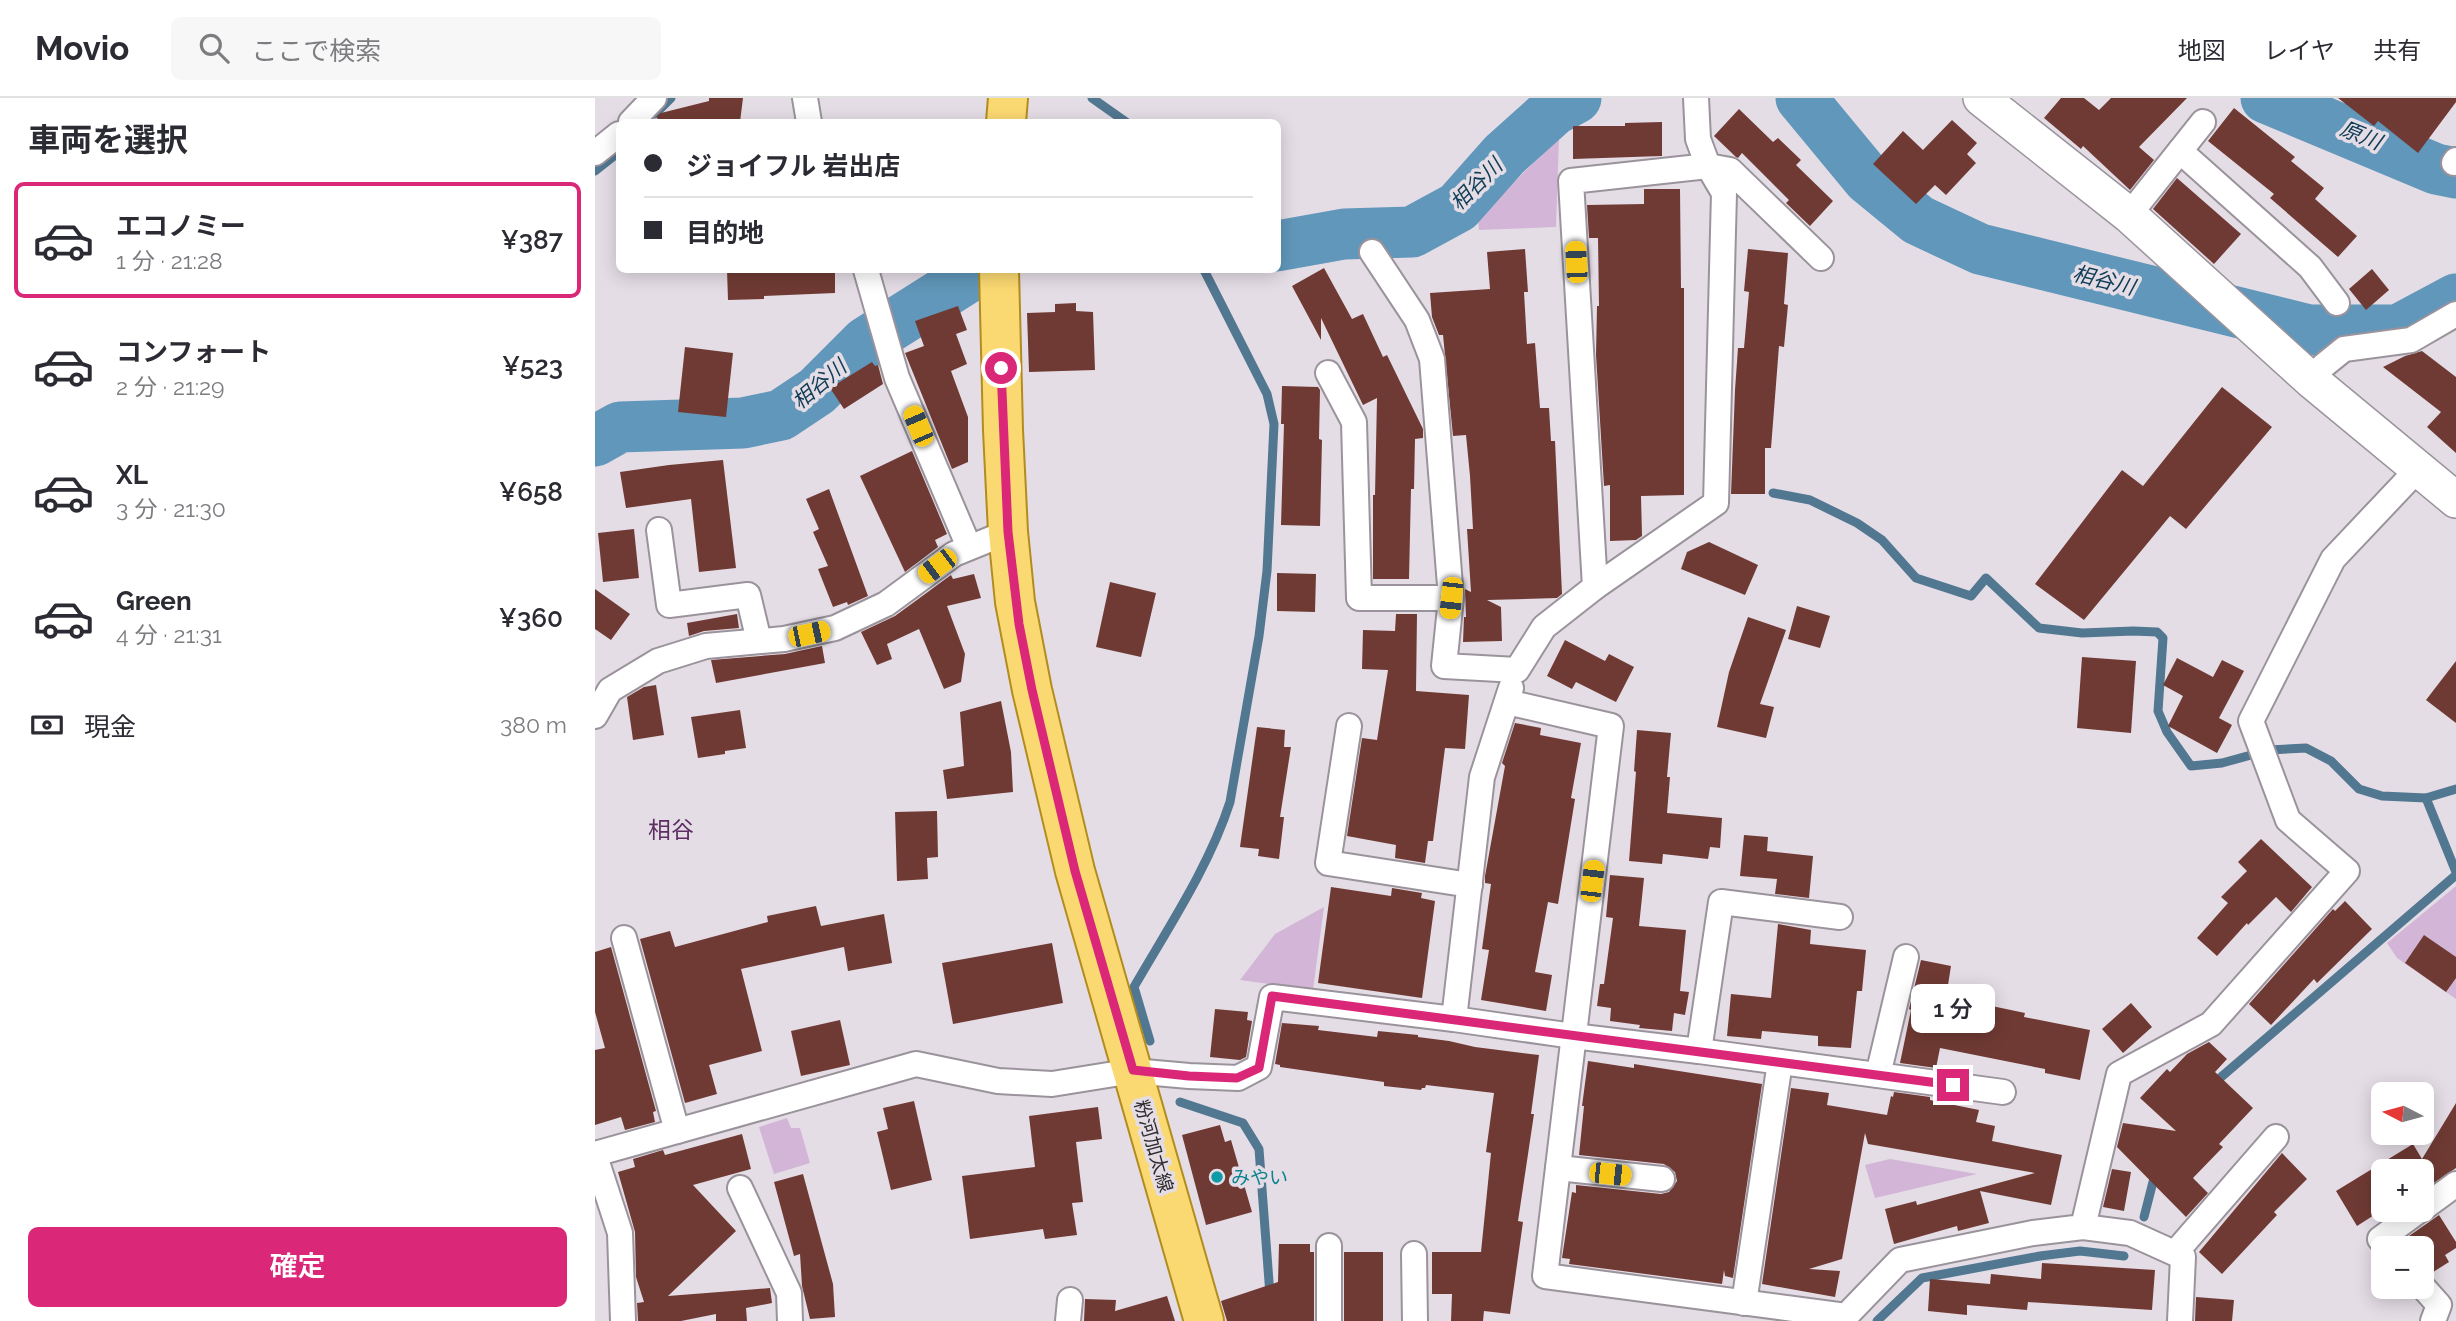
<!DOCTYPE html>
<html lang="ja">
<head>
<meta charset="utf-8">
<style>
  body { margin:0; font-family:Raleway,"Noto Sans JP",sans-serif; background:#f7f7f7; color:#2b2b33; height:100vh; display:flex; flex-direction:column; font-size:26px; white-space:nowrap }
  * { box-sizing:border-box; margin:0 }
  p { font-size:23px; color:#7c7c81 }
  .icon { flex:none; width:38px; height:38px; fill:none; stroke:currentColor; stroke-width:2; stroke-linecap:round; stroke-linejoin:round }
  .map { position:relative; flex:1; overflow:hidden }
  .panel { display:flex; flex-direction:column; background:#fff; width:595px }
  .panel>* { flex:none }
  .hud { position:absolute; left:21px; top:21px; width:665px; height:154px; border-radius:10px; box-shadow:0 4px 18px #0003; display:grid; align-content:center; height:154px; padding:0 28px; background:#fff }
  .needle { width:46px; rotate:276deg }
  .tools { position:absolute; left:1776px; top:984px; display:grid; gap:14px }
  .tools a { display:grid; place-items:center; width:63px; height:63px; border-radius:10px; background:#fff; box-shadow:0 4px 18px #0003; font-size:35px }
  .end { position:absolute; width:32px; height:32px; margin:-16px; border:9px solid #db2777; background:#fff; box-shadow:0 0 0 4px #fff }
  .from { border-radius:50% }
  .bubble { position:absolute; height:49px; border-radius:10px; background:#fff; box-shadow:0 4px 18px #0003; font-size:23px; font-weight:600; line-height:49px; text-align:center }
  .car { position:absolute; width:21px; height:42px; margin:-21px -10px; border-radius:9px; box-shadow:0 0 5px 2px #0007; background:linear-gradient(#f5c518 24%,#345 0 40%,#f5c518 0 76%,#345 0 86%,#f5c518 0) }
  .hud b { display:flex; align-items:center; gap:24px; height:66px; font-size:26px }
  .hud b+b { border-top:2px solid #e1e1e2 }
  .hud i { width:18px; height:18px; background:#2b2b33 }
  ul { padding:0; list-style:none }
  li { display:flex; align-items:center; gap:21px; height:116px; margin:0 14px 10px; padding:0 14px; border:4px solid transparent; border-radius:10px }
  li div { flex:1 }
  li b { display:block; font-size:26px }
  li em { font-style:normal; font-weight:600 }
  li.active { border-color:#db2777 }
  li>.icon { width:63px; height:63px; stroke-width:1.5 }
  h2 { padding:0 28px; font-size:32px; line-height:84px }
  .pay { display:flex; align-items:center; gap:18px; height:77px; padding:0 28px; font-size:26px }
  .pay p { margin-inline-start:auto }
  .primary-button { display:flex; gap:14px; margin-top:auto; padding:14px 28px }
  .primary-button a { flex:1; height:80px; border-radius:10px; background:#db2777; color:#fff; font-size:28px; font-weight:600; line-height:80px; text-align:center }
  header { display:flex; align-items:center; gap:42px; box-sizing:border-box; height:98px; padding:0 35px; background:#fff; border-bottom:2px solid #e1e1e2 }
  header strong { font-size:33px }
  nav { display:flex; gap:38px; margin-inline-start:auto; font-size:24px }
  .search { width:490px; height:63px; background:#f7f7f7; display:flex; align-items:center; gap:18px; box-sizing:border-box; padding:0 24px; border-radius:10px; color:#7c7c81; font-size:26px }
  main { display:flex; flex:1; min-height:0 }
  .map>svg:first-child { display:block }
  .green { fill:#d3b5d7 }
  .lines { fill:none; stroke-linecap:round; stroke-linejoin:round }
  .stream { stroke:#527791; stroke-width:9 }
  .river { stroke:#6197ba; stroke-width:51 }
  .building { fill:#703a34 }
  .street-casing { stroke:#9b939c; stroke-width:28 }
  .secondary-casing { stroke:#9b939c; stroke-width:38 }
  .primary-casing { stroke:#b28c1e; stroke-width:42 }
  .street { stroke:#fff; stroke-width:24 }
  .secondary { stroke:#fff; stroke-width:35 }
  .primary { stroke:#fbd972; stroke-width:38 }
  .route { stroke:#db2777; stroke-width:9 }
  .culture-dot { fill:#0f9aa8; stroke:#e5dde6; stroke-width:2.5 }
  .labels { text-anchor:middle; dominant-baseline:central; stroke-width:7; stroke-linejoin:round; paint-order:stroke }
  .street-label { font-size:19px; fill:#302d30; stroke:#e5dde6 }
  .culture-label { font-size:19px; fill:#0d838f; stroke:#e5dde6; text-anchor:start }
  .water-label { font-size:21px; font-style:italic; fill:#0e3c55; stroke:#e5dde6 }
  .quarter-label { font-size:23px; fill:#5c2e62; stroke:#e5dde6 }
</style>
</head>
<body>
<header>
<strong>Movio</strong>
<div class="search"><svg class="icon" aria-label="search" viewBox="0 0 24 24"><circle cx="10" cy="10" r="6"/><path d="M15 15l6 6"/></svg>ここで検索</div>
<nav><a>地図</a><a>レイヤ</a><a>共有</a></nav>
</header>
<main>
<section class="panel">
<h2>車両を選択</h2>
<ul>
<li class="active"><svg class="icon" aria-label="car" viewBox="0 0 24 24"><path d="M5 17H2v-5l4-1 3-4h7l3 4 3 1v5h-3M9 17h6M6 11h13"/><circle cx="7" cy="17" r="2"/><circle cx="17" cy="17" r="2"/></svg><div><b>エコノミー</b><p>1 分 · 21:28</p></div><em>¥387</em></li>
<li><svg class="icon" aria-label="car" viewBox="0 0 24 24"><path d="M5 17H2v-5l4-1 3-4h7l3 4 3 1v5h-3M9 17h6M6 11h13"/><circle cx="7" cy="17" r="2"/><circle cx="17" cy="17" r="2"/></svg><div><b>コンフォート</b><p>2 分 · 21:29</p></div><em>¥523</em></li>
<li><svg class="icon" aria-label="car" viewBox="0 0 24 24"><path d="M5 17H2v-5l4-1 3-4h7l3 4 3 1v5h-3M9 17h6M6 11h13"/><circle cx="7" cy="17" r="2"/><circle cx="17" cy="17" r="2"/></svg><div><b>XL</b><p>3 分 · 21:30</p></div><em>¥658</em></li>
<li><svg class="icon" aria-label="car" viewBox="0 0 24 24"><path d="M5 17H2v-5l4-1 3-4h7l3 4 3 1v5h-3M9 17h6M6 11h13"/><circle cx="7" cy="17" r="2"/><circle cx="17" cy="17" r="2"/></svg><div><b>Green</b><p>4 分 · 21:31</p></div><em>¥360</em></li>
</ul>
<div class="pay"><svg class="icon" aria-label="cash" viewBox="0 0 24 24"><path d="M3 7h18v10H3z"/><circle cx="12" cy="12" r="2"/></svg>現金<p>380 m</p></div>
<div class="primary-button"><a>確定</a></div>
</section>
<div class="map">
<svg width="1861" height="1223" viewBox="0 0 1861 1223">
  <rect width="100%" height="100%" fill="#e5dde6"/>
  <!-- green -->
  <g class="green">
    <path d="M964,40L961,129L884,132L883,119Z"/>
    <path d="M1861,788V901L1802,860L1792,845Z"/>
    <path d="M729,809L718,892L645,882L680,836Z"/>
    <path d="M192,1020L196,1030H205L215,1065L179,1076L164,1029Z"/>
    <path d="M1295,1061L1382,1076L1280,1100L1270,1067Z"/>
  </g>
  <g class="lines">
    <!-- stream -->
    <g class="stream">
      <path d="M497,0L531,24"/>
      <path d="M60,16L76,0"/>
      <path d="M0,73L24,54"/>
      <path d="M1178,395L1215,402L1262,425L1287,442L1321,480L1376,498L1391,480L1444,530L1487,535L1538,533L1562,534L1568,540L1563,613L1572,634L1596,668L1627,665L1674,652L1711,650L1736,663L1764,691L1787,698L1831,700"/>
      <path d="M1861,691L1831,700L1861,774"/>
      <path d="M555,943L539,889C573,830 614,769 635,704L664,538L672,473L679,326L672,296L609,172"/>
      <path d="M1618,986L1861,777"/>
      <path d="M585,1004L648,1025L664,1051L675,1197"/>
      <path d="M1549,1119L1560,1076"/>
      <path d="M1282,1223L1327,1180L1445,1158L1485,1153L1529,1158"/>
    </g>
    <!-- river -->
    <g class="river">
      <path d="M1206,0L1273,81L1323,122L1385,151L1714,232H1803L1861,201"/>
      <path d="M1671,0L1841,71L1861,75"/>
      <path d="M682,148L749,136L817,134L863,109L909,57L959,12L981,0"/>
      <path d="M0,343L25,329L148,325L186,317L222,293L271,244L385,172"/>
    </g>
  </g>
  <!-- building -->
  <g class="building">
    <path d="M114,0H148L145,24H63L62,18L66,15L114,3Z"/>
    <path d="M1466,0H1489L1504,12L1516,0H1592L1544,49L1559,62L1535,92L1488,48L1486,51L1449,20Z"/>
    <path d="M1743,0H1861V4L1823,55L1783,23L1779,28Z"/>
    <path d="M1639,10L1700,59L1696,63L1729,90L1720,101L1762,138L1743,159L1675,100L1679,96L1613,43Z"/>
    <path d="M1144,11L1178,44L1183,40L1206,62L1201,67L1238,103L1215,128L1191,105L1194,102L1147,55L1143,60L1141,59L1119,38Z"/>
    <path d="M1357,22L1382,45L1372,56L1381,65L1351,97L1340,87L1321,106L1278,66L1308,33L1328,52Z"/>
    <path d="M1067,24V58L978,61V28H1030V25Z"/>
    <path d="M1582,80L1646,136L1619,166L1558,111Z"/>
    <path d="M1049,91H1085L1086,190H1089V397L1046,398L1047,438L1041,442L1015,443V387L1009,388L1001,257L1002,208H1004L1003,140H994L992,107L1049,106Z"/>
    <path d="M930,151L933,194H929L932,246L940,245L945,310H954L956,343H960L967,496L962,500L892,502L906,509L907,543L868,544L869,519H871L870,491L876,494L872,431H878L875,378L871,337L858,338L848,237H844L837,219L835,195L895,191L892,154Z"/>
    <path d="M1153,151L1193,155L1189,206L1193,207L1189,249L1184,248L1176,350H1170V396H1136L1140,292L1143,250H1149L1154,194L1149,193Z"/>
    <path d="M729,170L757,221L768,216L788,259L792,257L828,331V340L820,341L819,391H816L814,481H778V397H780L782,300L768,307L726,220V242L697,188Z"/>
    <path d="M1777,171L1794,192L1771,212L1754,191Z"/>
    <path d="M132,172H240V195L169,198V201L133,202Z"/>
    <path d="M481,205V213L498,214L500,272L434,274L432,215L460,214V206Z"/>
    <path d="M363,208L372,232L361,236L372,266L356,273L373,319V364L357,371L310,255L329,248L320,223Z"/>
    <path d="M90,249L138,255L131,319L83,314Z"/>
    <path d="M1827,253L1861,279V355L1832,329L1846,314L1788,269L1810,258Z"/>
    <path d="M277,264L280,268L283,267L288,286L249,311L235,290Z"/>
    <path d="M687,288L723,289L725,292L724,341L727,342L725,428L686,427L689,326H686Z"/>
    <path d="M1627,289L1677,329L1591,431L1575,418L1489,522L1440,486L1527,372L1548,388Z"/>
    <path d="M317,353L352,436L340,442L343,449L310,474L265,378Z"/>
    <path d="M128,362L141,470L104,474L96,401L31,410L25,374L74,367Z"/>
    <path d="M234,391L273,498L253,507L252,504L238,509L223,471L233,468L218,434L224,431L211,401Z"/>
    <path d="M39,431L44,480L8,484L3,435Z"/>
    <path d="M1114,444L1163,467L1150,497L1086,471L1092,454Z"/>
    <path d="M682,475L721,476L720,514L682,513Z"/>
    <path d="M379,476L386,500L352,508L370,556L366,584L349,591L324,531L292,546L297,561L282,567L266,534L300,518L356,477L358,481Z"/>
    <path d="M515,484L561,495L546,559L501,549Z"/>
    <path d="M0,491L35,516L16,542L0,531Z"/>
    <path d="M1202,508L1235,518L1225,550L1193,541Z"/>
    <path d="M142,516L144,530L109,533L94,538L92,525Z"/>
    <path d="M801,516H822L821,593L874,597L870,651L850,650L838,743H833L830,765L800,760L801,747L752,738L767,640L782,642L793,572L767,571L768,532L800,533Z"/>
    <path d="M1153,519L1191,532L1165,606L1179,609L1171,640L1122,629L1134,574Z"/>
    <path d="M970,542L1010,563L1014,556L1039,569L1021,604L981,584L977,591L952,578Z"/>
    <path d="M227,548L230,565L121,585L116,562L190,556Z"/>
    <path d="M1487,559L1541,563L1536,635L1482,630Z"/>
    <path d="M1582,560L1618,579L1627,562L1649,573L1624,620L1637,627L1622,655L1573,628L1588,598L1568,587Z"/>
    <path d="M1861,563V625L1831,602Z"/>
    <path d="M61,587L69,637L38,642L32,599L49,589Z"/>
    <path d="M406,603L416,654L418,694L352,701L348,672L369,668L365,614Z"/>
    <path d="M145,612L151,650L130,653V656L103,660L96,619Z"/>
    <path d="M920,625L946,630L945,637L986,645L976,700L980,701L963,806L953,804L940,874L957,877L951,913L886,902L894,852L887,851L896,786L890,785V778L910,668L907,665Z"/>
    <path d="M662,629L690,632L689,649H696L685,719H689L684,761L663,758L664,751L645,749Z"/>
    <path d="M1042,632L1076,635L1072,679H1075L1072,715L1127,720L1125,750L1115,749L1113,761L1068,756L1067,766L1034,763L1041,674L1039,673Z"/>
    <path d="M342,713L343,759L332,760L333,781L302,783L300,714Z"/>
    <path d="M1149,737L1173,739L1172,753L1218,758L1214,800L1180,796L1182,781L1145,778Z"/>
    <path d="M1666,741L1717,789L1696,814L1681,799L1653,827L1652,825L1622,858L1602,840L1633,805L1626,799L1652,773L1643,764Z"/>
    <path d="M1015,777L1049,780L1044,828L1091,832L1085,893L1094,894L1090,917L1079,915L1077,933L1044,930L1045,927L1015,923L1016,910L1002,908L1005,886H1009L1018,820L1011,819Z"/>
    <path d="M736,789L796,798L797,790L827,795L826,800L840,803L827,900L723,885Z"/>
    <path d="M1750,803L1777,831L1722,885L1719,881L1676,927L1654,906L1738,811L1740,813Z"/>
    <path d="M221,808L226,828L289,816L297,865L253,873L249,849L146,871L167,953L114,967L122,996L90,1005L45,841L75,833L80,849L173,824L172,818Z"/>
    <path d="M1183,826L1216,832L1215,846L1271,852L1267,893H1262L1256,950L1223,948V938L1167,933L1166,941L1132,938L1136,896L1176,900Z"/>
    <path d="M1829,837L1861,859V880L1851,894L1810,865Z"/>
    <path d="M457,845L468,905L358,926L347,865Z"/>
    <path d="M16,849L61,1013L58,1014L60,1024L30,1032L26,1019L0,1027V952L10,950L0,914V854Z"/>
    <path d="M1326,862L1356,868L1353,887L1394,895L1392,907L1430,915L1429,919L1495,932L1485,982L1450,975V971L1345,950L1341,970L1305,965L1316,912L1314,911Z"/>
    <path d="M1536,905L1557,929L1528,955L1507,931Z"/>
    <path d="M620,911L653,914L652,922L657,923L651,959L645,962L615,959Z"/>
    <path d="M245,922L255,967L206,978L196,933Z"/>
    <path d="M687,925L724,928L723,932L782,939L783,933L823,937V939L854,943L880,949L944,957L936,1016H939L923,1123L928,1124L915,1216L889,1213L888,1223H856L857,1196H837V1154H886L896,1055L891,1054L899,995L831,987L830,990H827L826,992L789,988V984L685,969V967L680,966Z"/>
    <path d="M1614,944L1632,961L1620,974L1658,1010L1624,1046L1628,1049L1598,1080L1613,1095L1591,1119L1522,1049L1528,1025L1581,1033L1545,1000L1572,971L1575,974L1592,956Z"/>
    <path d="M993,963L1039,970V966L1167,986L1138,1180L1130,1178L1129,1172L1127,1186L974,1166L975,1161L967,1160L977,1094L981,1095V1087L1066,1096L1074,1094L1082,1083L1080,1074L1069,1066L984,1057L989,1008H987Z"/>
    <path d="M1196,990L1234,995L1232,1007L1292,1017L1296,998L1298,999L1299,994L1335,999V1002L1384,1012L1381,1024L1400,1028L1397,1043L1467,1057L1456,1107L1385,1093L1394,1125L1363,1133L1362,1128L1299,1146L1290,1111L1321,1103L1322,1107L1440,1075L1273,1046L1270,1035L1247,1161L1214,1171L1245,1173L1240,1199L1167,1186Z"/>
    <path d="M319,1003L337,1082L296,1092L282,1034L293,1031L288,1010Z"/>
    <path d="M1861,1005V1070L1827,1093V1073H1788V1111H1800L1791,1118L1787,1112L1762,1128L1741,1093L1818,1046L1827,1061Z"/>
    <path d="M503,1009L507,1041L481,1044L488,1104L477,1105L482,1137L450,1141L448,1131L375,1141L367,1078L440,1069L434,1018Z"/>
    <path d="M625,1027L630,1044L636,1042L657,1114L611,1127L587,1037Z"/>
    <path d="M147,1036L156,1071L98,1087L141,1133L73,1198L175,1190L177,1205L151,1210L152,1223H121V1216L86,1223H43L42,1205L49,1204L41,1179L40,1134L23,1074L40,1069L38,1061L68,1052L70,1057Z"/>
    <path d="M1687,1055L1712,1081L1679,1114L1682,1117L1627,1176L1604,1154Z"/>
    <path d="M1517,1071L1536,1074L1529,1113L1508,1109Z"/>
    <path d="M208,1076L238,1186L240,1219L215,1221L207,1188L205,1156L199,1158L179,1084Z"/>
    <path d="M1844,1117L1861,1144V1150L1850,1157L1854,1164L1835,1176L1827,1174V1150H1812L1807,1143Z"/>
    <path d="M684,1146H715V1154H719V1223H632L626,1203L683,1184Z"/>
    <rect x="749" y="1154" width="39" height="69"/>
    <path d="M1447,1165L1560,1172L1557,1212L1433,1204L1432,1212L1372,1207V1217L1333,1213L1335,1181L1395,1186L1396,1176L1446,1181Z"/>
    <path d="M572,1198L580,1223H489L490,1201L521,1202L520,1213Z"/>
    <path d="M1601,1199L1639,1202L1637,1223H1600Z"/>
  </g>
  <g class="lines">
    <defs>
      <g id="street">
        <path d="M210,0L214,24"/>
        <path d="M36,24L59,0"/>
        <path d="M1585,53L1715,169L1742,205"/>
        <path d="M0,55L24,36"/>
        <path d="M1859,65L1861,62"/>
        <path d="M1113,68L1135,72L1226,160"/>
        <path d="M1534,117L1608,24"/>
        <path d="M777,154L822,222L837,261L856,500L849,568L922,572L949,529L1000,489L976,83L1113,68L1103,41L1101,0"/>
        <path d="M271,172L302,280L374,449"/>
        <path d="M733,275L759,324L764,500H856"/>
        <path d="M1716,282L1728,268L1749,251L1816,242L1861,216"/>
        <path d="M64,432L74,507L153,497L164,543"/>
        <path d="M1000,489L1121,405L1129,95L1113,68"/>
        <path d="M916,590L887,679L859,921L978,938L1104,953L1126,804L1245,819"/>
        <path d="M912,604L1016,628L950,1178L1251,1218L1305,1162L1438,1135L1488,1129L1524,976L1616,926L1752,773L1693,722L1656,623L1738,461L1824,370"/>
        <path d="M0,618L15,592L63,563L111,548L189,541L240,530L291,506L359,456L413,434"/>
        <path d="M754,628L733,765L875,787"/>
        <path d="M29,840L82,1033"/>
        <path d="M1104,953L1408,994"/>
        <path d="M1283,977L1311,859"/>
        <path d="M0,1056L321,966L403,983L457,986L538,973L594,978L643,980L664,969L677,899L859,921"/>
        <path d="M0,1058L25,1135L28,1223"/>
        <path d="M963,1070L1067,1081"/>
        <path d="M145,1090L194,1195L195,1223"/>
        <path d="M1827,1111L1861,1086"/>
        <path d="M1488,1129L1535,1135L1588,1159L1585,1223"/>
        <path d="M1793,1150L1785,1141L1826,1111"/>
        <path d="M1580,1155L1681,1039"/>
        <path d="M819,1156L820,1223"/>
        <path d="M1827,1188L1844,1207L1838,1223"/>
        <path d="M1149,1205L1185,964"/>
        <path d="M473,1223L475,1202"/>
        <path d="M734,1223V1148"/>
      </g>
      <path id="secondary" d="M1386,0L1534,117L1716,282L1861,402"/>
      <g id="primary">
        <path d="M411,24L413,0"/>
        <path d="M404,172L408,332L413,434L420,504L437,592L480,773L609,1223"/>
      </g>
    </defs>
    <!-- street casing -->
    <use href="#street" class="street-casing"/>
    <!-- secondary casing -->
    <use href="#secondary" class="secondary-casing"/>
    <!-- primary casing -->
    <use href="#primary" class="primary-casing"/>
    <!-- street -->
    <use href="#street" class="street"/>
    <!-- secondary -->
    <use href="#secondary" class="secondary"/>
    <!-- primary -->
    <use href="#primary" class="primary"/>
  </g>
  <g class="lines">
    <!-- route -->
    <path class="route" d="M406,270L413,434L424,526L437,592L480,773L538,972L594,978L642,980L664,970L677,898L1358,987"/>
  </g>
  <!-- markers -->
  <circle class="culture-dot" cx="622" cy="1079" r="7"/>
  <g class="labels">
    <!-- street labels -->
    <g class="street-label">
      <text transform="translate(559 1048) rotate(74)">粉河加太線</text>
    </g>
    <!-- culture labels -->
    <g class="culture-label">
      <text x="636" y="1079">みやい</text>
    </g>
    <!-- water labels -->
    <g class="water-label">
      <text transform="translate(1766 37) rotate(22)">原川</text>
      <text transform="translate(881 86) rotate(-45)">相谷川</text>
      <text transform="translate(1509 182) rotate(14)">相谷川</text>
      <text transform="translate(224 286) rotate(-40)">相谷川</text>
    </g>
    <!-- quarter labels -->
    <g class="quarter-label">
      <text x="76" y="731">相谷</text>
    </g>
  </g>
</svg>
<div class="tools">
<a><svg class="needle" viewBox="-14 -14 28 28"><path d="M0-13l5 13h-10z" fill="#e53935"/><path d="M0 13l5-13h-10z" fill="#7c7c81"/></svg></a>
<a>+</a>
<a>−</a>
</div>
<i class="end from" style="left:406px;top:270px"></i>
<i class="end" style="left:1358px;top:987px"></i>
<div class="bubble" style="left:1316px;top:886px;width:84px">1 分</div>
<i class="car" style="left:981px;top:164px;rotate:357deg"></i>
<i class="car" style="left:323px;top:328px;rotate:337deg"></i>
<i class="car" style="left:342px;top:468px;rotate:233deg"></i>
<i class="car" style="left:856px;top:500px;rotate:186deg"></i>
<i class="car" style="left:214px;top:536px;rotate:78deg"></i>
<i class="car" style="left:997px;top:783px;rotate:7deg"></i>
<i class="car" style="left:1015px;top:1076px;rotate:96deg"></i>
<div class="hud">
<b><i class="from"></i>ジョイフル 岩出店</b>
<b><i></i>目的地</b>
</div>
</div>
</main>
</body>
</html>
